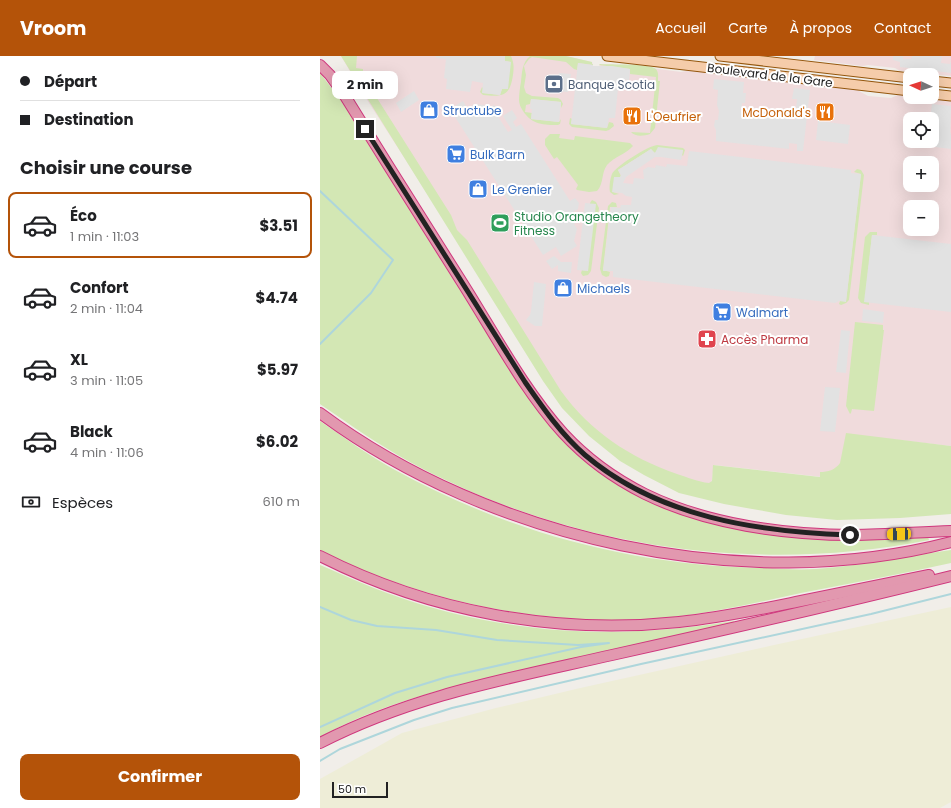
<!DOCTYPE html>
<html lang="fr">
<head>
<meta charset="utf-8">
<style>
  body { margin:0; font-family:Poppins,sans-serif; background:#f6f6f6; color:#202124; height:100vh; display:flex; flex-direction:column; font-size:15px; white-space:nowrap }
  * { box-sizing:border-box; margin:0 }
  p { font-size:13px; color:#757577 }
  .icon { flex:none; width:22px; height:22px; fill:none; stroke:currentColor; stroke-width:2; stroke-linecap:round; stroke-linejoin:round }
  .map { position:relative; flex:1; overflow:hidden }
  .sheet { display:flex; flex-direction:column; background:#fff; width:320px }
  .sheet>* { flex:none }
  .hud { display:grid; align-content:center; height:88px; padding:0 20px; background:#fff }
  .needle { width:26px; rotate:273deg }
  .fabs { position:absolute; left:583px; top:12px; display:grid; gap:8px }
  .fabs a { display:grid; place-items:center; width:36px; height:36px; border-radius:8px; background:#fff; box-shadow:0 4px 16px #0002; font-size:20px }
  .scale { position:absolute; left:12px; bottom:10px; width:56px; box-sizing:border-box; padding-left:4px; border:2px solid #222; border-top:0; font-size:11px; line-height:14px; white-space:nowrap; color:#222; -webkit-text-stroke:3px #fff; paint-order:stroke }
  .end { position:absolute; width:18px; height:18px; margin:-9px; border:5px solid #222; background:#fff; box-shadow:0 0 0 2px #fff }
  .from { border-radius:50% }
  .bubble { position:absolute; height:28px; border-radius:8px; background:#fff; box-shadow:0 4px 16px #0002; font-size:13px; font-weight:700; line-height:28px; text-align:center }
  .car { position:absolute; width:12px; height:24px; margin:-12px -6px; border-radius:5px; box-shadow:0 0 3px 1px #0007; background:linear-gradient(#f5c518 24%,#345 0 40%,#f5c518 0 76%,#345 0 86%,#f5c518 0) }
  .hud b { display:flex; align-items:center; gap:14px; height:38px; font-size:15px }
  .hud b+b { border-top:1px solid #e0e0e0 }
  .hud i { width:10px; height:10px; background:#202124 }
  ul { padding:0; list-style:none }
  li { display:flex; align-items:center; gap:12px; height:66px; margin:0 8px 6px; padding:0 12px; border:2px solid transparent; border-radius:8px }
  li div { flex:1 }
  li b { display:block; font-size:15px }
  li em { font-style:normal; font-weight:700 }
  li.selected { border-color:#b45309 }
  li>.icon { width:36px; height:36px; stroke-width:1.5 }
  h2 { padding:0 20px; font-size:18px; line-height:48px }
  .pay { display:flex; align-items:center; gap:10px; height:44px; padding:0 20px; font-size:15px }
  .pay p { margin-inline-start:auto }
  .cta { display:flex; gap:8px; margin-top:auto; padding:8px 20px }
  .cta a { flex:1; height:46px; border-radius:8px; background:#b45309; color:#fff; font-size:16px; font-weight:700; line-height:46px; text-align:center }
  header { display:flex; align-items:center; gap:24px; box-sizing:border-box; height:56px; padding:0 20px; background:#b45309; color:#fff }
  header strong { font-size:19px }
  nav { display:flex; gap:22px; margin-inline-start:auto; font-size:14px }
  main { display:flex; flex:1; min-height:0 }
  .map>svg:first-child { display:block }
  .commercial { fill:#f0dbdc; fill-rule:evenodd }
  .farmland { fill:#eeedd7 }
  .grass { fill:#d3e7b4 }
  .parking { fill:#e2e2e2 }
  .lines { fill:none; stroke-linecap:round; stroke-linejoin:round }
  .stream { stroke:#aed6db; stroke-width:2 }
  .major-casing { stroke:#94560c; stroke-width:11 }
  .highway-casing { stroke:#cf377d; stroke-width:12 }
  .major { stroke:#f5ccaa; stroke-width:9 }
  .highway { stroke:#e298af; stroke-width:10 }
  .route { stroke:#222; stroke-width:5 }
  .labels { text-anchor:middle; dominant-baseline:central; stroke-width:4; stroke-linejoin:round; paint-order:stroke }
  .street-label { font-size:12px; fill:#222; stroke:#fff }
  .service-label { font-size:12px; fill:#4e5e75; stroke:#fff; text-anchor:start }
  .shop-label { font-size:12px; fill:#366cbe; stroke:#fff; text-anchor:start }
  .food-label { font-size:12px; fill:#c56008; stroke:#fff; text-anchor:end }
  .leisure-label { font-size:12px; fill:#27864d; stroke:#fff; text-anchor:start }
  .health-label { font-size:12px; fill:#be3a42; stroke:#fff; text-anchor:start }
</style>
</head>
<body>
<header>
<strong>Vroom</strong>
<nav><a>Accueil</a><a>Carte</a><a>À propos</a><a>Contact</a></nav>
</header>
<main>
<section class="sheet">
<div class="hud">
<b><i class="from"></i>Départ</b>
<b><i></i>Destination</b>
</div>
<h2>Choisir une course</h2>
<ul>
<li class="selected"><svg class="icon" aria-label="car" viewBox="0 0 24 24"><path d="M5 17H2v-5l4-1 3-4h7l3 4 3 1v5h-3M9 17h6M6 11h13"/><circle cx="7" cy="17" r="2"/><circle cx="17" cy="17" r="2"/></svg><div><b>Éco</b><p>1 min · 11:03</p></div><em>$3.51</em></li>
<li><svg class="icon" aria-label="car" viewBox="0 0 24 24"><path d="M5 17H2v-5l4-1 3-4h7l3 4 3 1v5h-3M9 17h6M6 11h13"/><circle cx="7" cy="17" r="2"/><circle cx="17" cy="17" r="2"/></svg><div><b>Confort</b><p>2 min · 11:04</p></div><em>$4.74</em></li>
<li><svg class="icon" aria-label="car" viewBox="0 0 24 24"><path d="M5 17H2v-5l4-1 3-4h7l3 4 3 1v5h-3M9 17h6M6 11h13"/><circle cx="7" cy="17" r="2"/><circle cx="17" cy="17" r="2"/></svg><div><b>XL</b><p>3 min · 11:05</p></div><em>$5.97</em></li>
<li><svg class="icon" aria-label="car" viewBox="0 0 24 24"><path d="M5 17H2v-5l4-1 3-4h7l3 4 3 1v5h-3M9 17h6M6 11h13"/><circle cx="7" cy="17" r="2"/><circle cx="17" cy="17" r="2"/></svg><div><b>Black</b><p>4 min · 11:06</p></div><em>$6.02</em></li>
</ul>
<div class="pay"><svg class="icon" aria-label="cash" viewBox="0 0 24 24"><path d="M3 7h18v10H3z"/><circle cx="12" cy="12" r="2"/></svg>Espèces<p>610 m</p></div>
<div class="cta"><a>Confirmer</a></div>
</section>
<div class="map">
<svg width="631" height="752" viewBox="0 0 631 752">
  <rect width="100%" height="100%" fill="#f1eee9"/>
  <!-- commercial -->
  <g class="commercial">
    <path d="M21,0H246L272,6L273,10L279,11L280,8L308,9L361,16L372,14L539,34V35L548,40L571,42L578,39H584L590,40V41L631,44V390L543,380L538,425L394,409L390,438L368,432L275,379L216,307L44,39ZM590,63H612V85H590ZM590,107H612V129H590ZM590,151H612V173H590Z"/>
    <path d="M495,0H631V20L580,15L575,12L548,9L543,10L494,4Z"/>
  </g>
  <!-- farmland -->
  <path class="farmland" d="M631,551V746L620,752H0V723L82,677L176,652L256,633L454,589Z"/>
  <!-- grass -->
  <g class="grass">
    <path d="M21,0H37L36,12L43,13V20L131,159L137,174L147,184L241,335C271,376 309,401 357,418C367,421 378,426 389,427L392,425L393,409L500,421V416C508,416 515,414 520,407L526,377L631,390V458L580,462L517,464L466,459L404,448L359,437L324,419L300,405L269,380L242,352L223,325Z"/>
    <path d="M185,0H191C194,7 194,11 193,19C190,40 183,41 163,39L160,36L162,31L163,32V37L180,39L191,6L185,5Z"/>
    <path d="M210,0H246L272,6V8H273V9L258,7L257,14L254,13L246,6L212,1L209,3L204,10L206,19L204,31L206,37L212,40L238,42L241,44L243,48L241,52V46L211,43L210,48L206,49L205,56L212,57L211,63L239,66L241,63L240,68L238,69C224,69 212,69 203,55C201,52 199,48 199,44C199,38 200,31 201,26C202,16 202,7 210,0Z"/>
    <path d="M280,8C290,9 329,7 336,13C339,17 338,21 338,25H340L335,72L330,78C324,80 315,81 311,76L330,77L336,21L310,18V13L279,9Z"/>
    <path d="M0,17L20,43L187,309C200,329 213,349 227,367C261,409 305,437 355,456L514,483L554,484L608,481L609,484C433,519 247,491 90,406C59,389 29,368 0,348Z"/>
    <path d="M250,62L252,63L251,68L287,72L289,66L293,67L294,70L289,74L286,75L252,71L249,68Z"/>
    <path d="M230,78H240L239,82L254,84L255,80L310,87L313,90C306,98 294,101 287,109C281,117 284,128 277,135L269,136L257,134L256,133L258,129L237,101L234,103L225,89V83Z"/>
    <path d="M337,89L363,92L365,94L363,100L362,99L363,94L337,96L334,97L331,93L298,114L301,120L293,136L299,138L294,139L290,136C289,131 290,123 292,118C296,110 328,90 337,89Z"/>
    <path d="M537,113L541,114L544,119L529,244L526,247L521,249L519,248L520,245H526L541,118L534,116Z"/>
    <path d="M272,144L276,146L279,152L271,215L268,219L263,220L261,217L262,214L268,215L270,147Z"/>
    <path d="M292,146L296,147L297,151H290L283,214L290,216L289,220L286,221L282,219L280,213L288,150Z"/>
    <path d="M550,176H557V179H552L545,246H549V249L541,247L538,242L545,181Z"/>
    <path d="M535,266L563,269V274H564L554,355L532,353L531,357L530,358L526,350Z"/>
    <path d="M0,365C25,382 49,400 75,414C190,477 314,510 446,512C462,513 479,514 496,513C541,510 586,500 631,494V507C581,518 531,527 481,537C439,546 397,556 353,561C235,573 105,548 0,494Z"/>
    <path d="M0,509C30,522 59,535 90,545C200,580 301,583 414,565L415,568C345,581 276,597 207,613C138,629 62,646 0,681Z"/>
  </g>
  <!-- parking -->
  <g class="parking">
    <path d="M116,0H185V5L191,6L188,33H182L180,39L162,37L163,27L152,25L150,36L126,33L127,23L124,22L126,3L116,2Z"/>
    <path d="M573,0H583V3H591L592,0H622L621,7L630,8L631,5V17L580,11V6L573,4Z"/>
    <path d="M258,7L273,9V10H292L310,13L309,24L299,23L295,62H289L287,72L251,68Z"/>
    <path d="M239,17L251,18L248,36L237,35Z"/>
    <path d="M394,23L424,26L423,37H426L425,47H422L421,57L475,64L477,43H472L474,32L490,34L483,95H477V88L469,87V93L396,85V74L394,70L395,64H398L399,55L397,49L398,34L393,33Z"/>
    <path d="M94,35L99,44L81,56L76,47Z"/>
    <path d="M211,43L241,46L239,66L211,63L212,53H210Z"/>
    <path d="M143,45L148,53L154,48L164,49L167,53L174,49L178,54L177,59L188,76L192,74L183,60L192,54L197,62L193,66L196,71L201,68L250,145L255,142L259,147L258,153L253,156L259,164L254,168L257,173L254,185L257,190L241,200L236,191L223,199L130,53Z"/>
    <path d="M612,48L631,50L630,76L631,79V93L607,90V85H612V63H610Z"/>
    <path d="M498,65L530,69L528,88L496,84Z"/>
    <path d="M338,91L363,94L361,104L341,101H335L306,121L303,127L313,128L314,122L324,123L323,114L328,111L335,112L336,109L346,111L347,108L367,110L369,95L531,114V117L541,118L526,246L519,245L515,247L293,221V215H283L291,151L300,152L301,149H311L312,141L306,140L302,137L292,136L294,121H300L301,119L298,114L331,93L335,97Z"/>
    <path d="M265,147L276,148L268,215L257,214Z"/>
    <path d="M552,179L631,188V256L544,246Z"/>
    <path d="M234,200L241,206H252L251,217L238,215V209L232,213L226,205Z"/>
    <path d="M214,226L226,228L222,270H215L206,264L210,259L211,255Z"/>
    <path d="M543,253L564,256L563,267L542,265Z"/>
    <path d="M521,274L530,275L526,317L516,316Z"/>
    <path d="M505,331L520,332L515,376L500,375Z"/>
  </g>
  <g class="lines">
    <!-- stream -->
    <g class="stream">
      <path d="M0,135L73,204L51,237L0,288"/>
      <path d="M0,551L31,564L57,570L116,574L177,584L258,589L289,587L261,591L127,621L75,637L0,671"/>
      <path d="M0,705L20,693L94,664L132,652L321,608L551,558L631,538"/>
    </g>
    <defs>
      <g id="major">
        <path d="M287,0L590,35"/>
        <path d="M400,0L590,22"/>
        <path d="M612,25L631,27"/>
        <path d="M612,38L631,40"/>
      </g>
      <g id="highway">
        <path d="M0,9L10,19L25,40C64,103 103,165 143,228C174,277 204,334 243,377C266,402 295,423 325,438C386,468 465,479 533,479C566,479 598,476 631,475"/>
        <path d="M0,357C171,484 423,540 631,486"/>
        <path d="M0,500C110,556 237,579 359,566C399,562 437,554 476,546C520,537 565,528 609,519"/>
        <path d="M0,687C93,639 191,622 292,599C405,574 518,548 631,520"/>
      </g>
    </defs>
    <!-- major casing -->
    <use href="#major" class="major-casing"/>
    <!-- highway casing -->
    <use href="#highway" class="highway-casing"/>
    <!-- major -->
    <use href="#major" class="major"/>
    <!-- highway -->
    <use href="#highway" class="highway"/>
  </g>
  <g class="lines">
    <!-- route -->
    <path class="route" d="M45,73L205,326C223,352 241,378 265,399C338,461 437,476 530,479"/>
  </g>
  <!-- icons -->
  <defs>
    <symbol id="bank-square" viewBox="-11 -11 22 22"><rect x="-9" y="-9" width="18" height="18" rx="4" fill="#5c6f8a" stroke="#fff"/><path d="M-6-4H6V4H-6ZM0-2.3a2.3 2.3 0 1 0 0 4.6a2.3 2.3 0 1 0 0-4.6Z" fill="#fff"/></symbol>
    <symbol id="shop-square" viewBox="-11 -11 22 22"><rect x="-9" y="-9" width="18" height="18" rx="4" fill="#3f7fe0" stroke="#fff"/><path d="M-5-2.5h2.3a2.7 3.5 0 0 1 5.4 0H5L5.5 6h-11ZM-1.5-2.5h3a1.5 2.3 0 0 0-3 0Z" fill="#fff"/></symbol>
    <symbol id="restaurant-square" viewBox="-11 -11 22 22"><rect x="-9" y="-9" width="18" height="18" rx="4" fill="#e8710a" stroke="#fff"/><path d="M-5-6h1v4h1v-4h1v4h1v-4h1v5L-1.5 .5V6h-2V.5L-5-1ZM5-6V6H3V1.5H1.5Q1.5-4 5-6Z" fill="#fff"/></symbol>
    <symbol id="supermarket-square" viewBox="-11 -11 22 22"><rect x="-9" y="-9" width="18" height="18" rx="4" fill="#3f7fe0" stroke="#fff"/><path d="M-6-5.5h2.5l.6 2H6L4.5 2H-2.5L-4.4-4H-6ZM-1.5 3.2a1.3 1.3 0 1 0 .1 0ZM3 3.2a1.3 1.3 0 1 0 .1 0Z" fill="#fff"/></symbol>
    <symbol id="stadium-square" viewBox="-11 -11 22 22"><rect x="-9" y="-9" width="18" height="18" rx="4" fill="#2e9e5b" stroke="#fff"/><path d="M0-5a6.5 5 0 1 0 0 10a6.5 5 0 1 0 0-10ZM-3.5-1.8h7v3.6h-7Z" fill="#fff"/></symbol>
    <symbol id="pharmacy-square" viewBox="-11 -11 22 22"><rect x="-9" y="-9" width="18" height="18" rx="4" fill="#e0444e" stroke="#fff"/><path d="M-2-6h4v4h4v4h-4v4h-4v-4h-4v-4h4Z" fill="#fff"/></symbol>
  </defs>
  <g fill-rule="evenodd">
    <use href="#bank-square" x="223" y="17" width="22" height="22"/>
    <use href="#shop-square" x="98" y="43" width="22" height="22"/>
    <use href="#restaurant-square" x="494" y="45" width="22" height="22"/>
    <use href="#restaurant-square" x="301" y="49" width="22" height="22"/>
    <use href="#supermarket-square" x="125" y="87" width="22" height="22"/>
    <use href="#shop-square" x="147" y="122" width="22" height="22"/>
    <use href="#stadium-square" x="169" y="156" width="22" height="22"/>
    <use href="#shop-square" x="232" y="221" width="22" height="22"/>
    <use href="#supermarket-square" x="391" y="245" width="22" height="22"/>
    <use href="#pharmacy-square" x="376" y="272" width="22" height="22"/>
  </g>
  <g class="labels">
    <!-- street labels -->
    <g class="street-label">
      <text transform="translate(450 19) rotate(7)">Boulevard de la Gare</text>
    </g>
    <!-- service labels -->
    <g class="service-label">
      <text x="248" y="28">Banque Scotia</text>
    </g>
    <!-- shop labels -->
    <g class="shop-label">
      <text x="123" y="54">Structube</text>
      <text x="150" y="98">Bulk Barn</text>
      <text x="172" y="133">Le Grenier</text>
      <text x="257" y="232">Michaels</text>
      <text x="416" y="256">Walmart</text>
    </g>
    <!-- food labels -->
    <g class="food-label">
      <text x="491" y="56">McDonald's</text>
      <text x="326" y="60" text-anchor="start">L'Oeufrier</text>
    </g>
    <!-- leisure labels -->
    <g class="leisure-label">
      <text x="194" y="160">Studio Orangetheory<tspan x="194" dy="14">Fitness</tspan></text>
    </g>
    <!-- health labels -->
    <g class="health-label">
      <text x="401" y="283">Accès Pharma</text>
    </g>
  </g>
</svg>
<div class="fabs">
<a><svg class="needle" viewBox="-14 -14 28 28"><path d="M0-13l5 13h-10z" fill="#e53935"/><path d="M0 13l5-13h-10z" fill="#757577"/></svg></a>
<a><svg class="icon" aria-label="locate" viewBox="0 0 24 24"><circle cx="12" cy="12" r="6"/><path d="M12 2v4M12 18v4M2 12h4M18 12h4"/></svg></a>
<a>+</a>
<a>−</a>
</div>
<div class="scale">50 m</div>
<i class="end from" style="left:530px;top:479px"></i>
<i class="end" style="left:45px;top:73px"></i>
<div class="bubble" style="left:12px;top:15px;width:66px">2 min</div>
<i class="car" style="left:579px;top:478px;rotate:268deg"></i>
</div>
</main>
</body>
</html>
